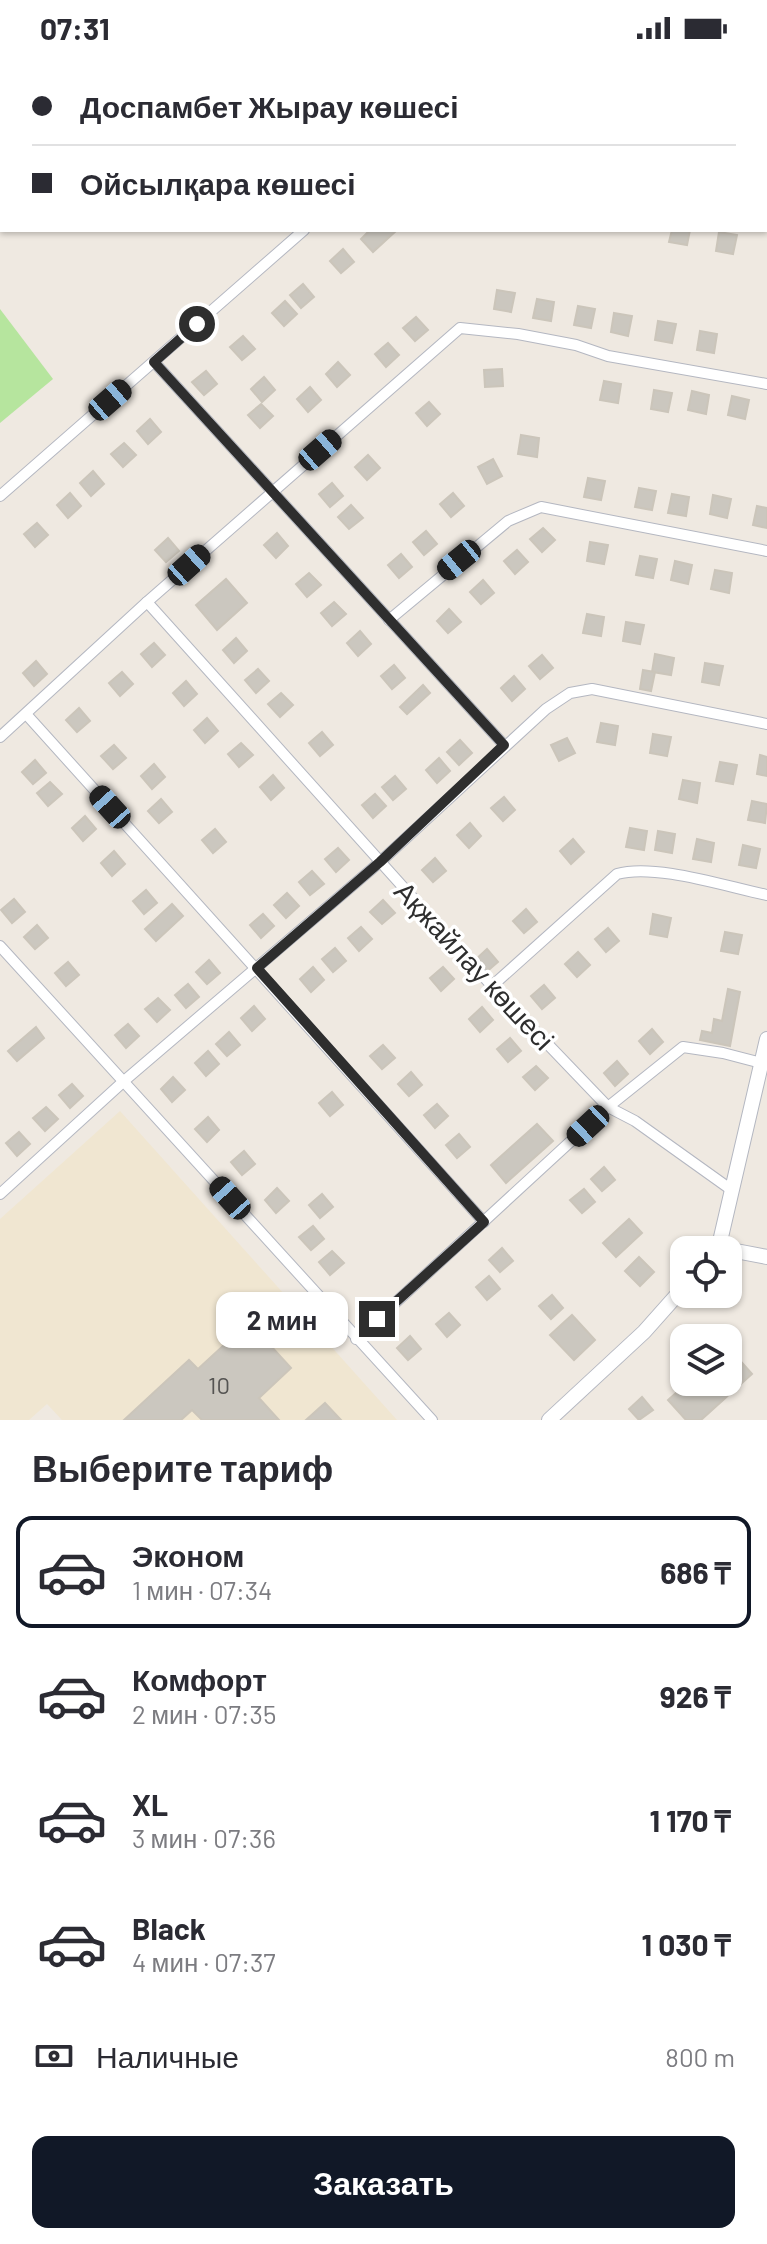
<!DOCTYPE html>
<html lang="ru">
<head>
<meta charset="utf-8">
<style>
  body { margin:0; font-family:Barlow,sans-serif; background:#f2f2f3; color:#2b2b33; height:100vh; display:flex; flex-direction:column; font-size:30px; white-space:nowrap }
  * { box-sizing:border-box; margin:0 }
  p { font-size:26px; color:#7c7c81 }
  .icon { flex:none; width:44px; height:44px; fill:none; stroke:currentColor; stroke-width:2; stroke-linecap:round; stroke-linejoin:round }
  .map { position:relative; height:1364px; overflow:hidden }
  .sheet { display:flex; flex-direction:column; background:#fff; flex:1 }
  .sheet>* { flex:none }
  .hud { position:absolute; left:0px; top:0px; width:768px; height:176px; box-shadow:0 2px 6px #0004; display:grid; align-content:center; height:176px; padding:0 32px; background:#fff }
  .controls { position:absolute; left:670px; top:1180px; display:grid; gap:16px }
  .controls a { display:grid; place-items:center; width:72px; height:72px; border-radius:16px; background:#fff; box-shadow:0 2px 6px #0004; font-size:40px }
  .end { position:absolute; width:36px; height:36px; margin:-18px; border:10px solid #2e2e2e; background:#fff; box-shadow:0 0 0 4px #fff }
  .from { border-radius:50% }
  .bubble { position:absolute; height:56px; border-radius:16px; background:#fff; box-shadow:0 2px 6px #0004; font-size:26px; font-weight:700; line-height:56px; text-align:center }
  .car { position:absolute; width:24px; height:48px; margin:-24px -12px; border-radius:10px; box-shadow:0 0 6px 2px #0007; background:linear-gradient(#222 24%,#8ab4d8 0 40%,#222 0 76%,#8ab4d8 0 86%,#222 0) }
  .hud b { display:flex; align-items:center; gap:28px; height:76px; font-size:30px }
  .hud b+b { border-top:2px solid #e1e1e2 }
  .hud i { width:20px; height:20px; background:#2b2b33 }
  ul { padding:0; list-style:none }
  li { display:flex; align-items:center; gap:24px; height:112px; margin:0 16px 12px; padding:0 16px; border:4px solid transparent; border-radius:16px }
  li div { flex:1 }
  li b { display:block; font-size:30px }
  li em { font-style:normal; font-weight:700 }
  li.on { border-color:#111827 }
  li>.icon { width:72px; height:72px; stroke-width:1.5 }
  h2 { padding:0 32px; font-size:36px; line-height:96px }
  .pay { display:flex; align-items:center; gap:20px; height:88px; padding:0 32px; font-size:30px }
  .pay p { margin-inline-start:auto }
  .action { display:flex; gap:16px; margin-top:auto; padding:16px 32px }
  .action a { flex:1; height:92px; border-radius:16px; background:#111827; color:#fff; font-size:32px; font-weight:700; line-height:92px; text-align:center }
  .status { display:flex; justify-content:space-between; align-items:center; height:56px; padding:0 40px; background:#fff; direction:ltr }
  .status svg { height:22px; fill:currentColor }
  .map>svg:first-child { display:block }
  .education { fill:#f0e6d1 }
  .green { fill:#b6e59e }
  .building { fill:#cbc7bf; stroke:#cbc5ba; stroke-width:2 }
  .lines { fill:none; stroke-linecap:round; stroke-linejoin:round }
  .street-casing { stroke:#b4b7c1; stroke-width:12 }
  .secondary-casing { stroke:#b4b7c1; stroke-width:16 }
  .street { stroke:#fff; stroke-width:10 }
  .secondary { stroke:#fff; stroke-width:14 }
  .route { stroke:#2e2e2e; stroke-width:10 }
  .labels { text-anchor:middle; dominant-baseline:central; stroke-width:7; stroke-linejoin:round; paint-order:stroke }
  .number-label { font-size:24px; fill:#555452 }
  .street-label { font-size:28px; fill:#2e2e2e; stroke:#fff }
</style>
</head>
<body>
<div class="status"><b>07:31</b><svg viewBox="0 0 49 12"><path d="M0 12V9h3v3zM5 12V6h3v6zM10 12V3h3v9zM15 12V0h3v12zM26 1h20v11H26zM47 4h2v5h-2z"/></svg></div>
<div class="map">
<svg width="767" height="1364" viewBox="0 0 767 1364">
  <rect width="100%" height="100%" fill="#efe9e1"/>
  <!-- education -->
  <path class="education" d="M120,1055L397,1364H62L47,1348L29,1364H0V1163Z"/>
  <!-- green -->
  <path class="green" d="M0,253L53,323L0,367Z"/>
  <!-- building -->
  <g class="building">
    <path d="M370,174H397L373,196L361,183Z"/>
    <path d="M672,174H690L687,189L669,186Z"/>
    <path d="M719,176L737,179L733,198L716,195Z"/>
    <path d="M343,193L354,206L341,217L330,205Z"/>
    <path d="M303,228L314,241L301,252L290,239Z"/>
    <path d="M497,234L515,237L511,256L494,253Z"/>
    <path d="M537,243L554,246L551,265L533,262Z"/>
    <path d="M285,245L297,258L284,270L272,257Z"/>
    <path d="M578,250L595,253L591,272L574,269Z"/>
    <path d="M614,257L632,260L628,280L611,276Z"/>
    <path d="M416,261L428,274L415,285L403,272Z"/>
    <path d="M658,265L676,268L672,287L655,284Z"/>
    <path d="M700,275L717,278L714,297L697,294Z"/>
    <path d="M243,280L255,293L242,304L230,291Z"/>
    <path d="M388,287L399,299L386,311L375,298Z"/>
    <path d="M338,306L350,319L337,331L326,318Z"/>
    <path d="M502,313L503,330L485,331L484,314Z"/>
    <path d="M206,315L217,328L204,339L192,326Z"/>
    <path d="M264,321L275,334L262,346L251,333Z"/>
    <path d="M604,325L621,328L618,347L600,344Z"/>
    <path d="M310,331L321,344L308,356L297,343Z"/>
    <path d="M654,334L672,337L668,356L651,353Z"/>
    <path d="M692,335L709,339L706,358L688,354Z"/>
    <path d="M732,340L749,344L745,363L728,359Z"/>
    <path d="M429,346L440,358L427,370L416,357Z"/>
    <path d="M261,348L273,360L260,372L248,359Z"/>
    <path d="M150,363L161,376L148,388L137,375Z"/>
    <path d="M521,379L539,382L537,401L518,398Z"/>
    <path d="M124,387L136,399L123,411L111,398Z"/>
    <path d="M368,399L380,412L367,424L355,411Z"/>
    <path d="M493,403L502,420L487,428L478,411Z"/>
    <path d="M93,415L104,428L91,440L80,427Z"/>
    <path d="M588,422L605,425L601,444L584,441Z"/>
    <path d="M332,427L343,440L330,451L319,438Z"/>
    <path d="M639,432L656,435L652,454L635,451Z"/>
    <path d="M70,437L81,450L68,462L57,449Z"/>
    <path d="M453,437L464,450L451,461L440,448Z"/>
    <path d="M672,438L689,441L686,460L668,457Z"/>
    <path d="M713,439L731,443L727,462L710,458Z"/>
    <path d="M351,449L363,462L349,473L338,461Z"/>
    <path d="M757,450L767,452V472L753,469Z"/>
    <path d="M37,467L48,479L35,491L24,478Z"/>
    <path d="M543,472L555,484L542,496L530,483Z"/>
    <path d="M426,475L437,488L424,499L413,486Z"/>
    <path d="M277,477L288,490L276,502L264,489Z"/>
    <path d="M168,482L179,495L166,506L155,494Z"/>
    <path d="M590,486L608,489L604,508L587,505Z"/>
    <path d="M517,494L528,506L515,518L504,505Z"/>
    <path d="M401,498L412,511L399,522L388,509Z"/>
    <path d="M640,500L657,503L653,522L636,519Z"/>
    <path d="M675,505L692,509L688,528L671,524Z"/>
    <path d="M715,514L732,517L729,537L711,533Z"/>
    <path d="M309,517L321,529L307,541L296,528Z"/>
    <path d="M226,523L247,547L217,574L196,549Z"/>
    <path d="M483,524L494,537L481,548L470,536Z"/>
    <path d="M334,546L346,558L332,570L321,557Z"/>
    <path d="M449,553L461,566L448,577L437,565Z"/>
    <path d="M587,558L604,561L601,580L583,577Z"/>
    <path d="M626,566L644,569L640,588L623,585Z"/>
    <path d="M360,575L371,588L358,600L347,587Z"/>
    <path d="M236,582L247,595L234,607L223,594Z"/>
    <path d="M154,587L165,599L152,611L141,598Z"/>
    <path d="M655,598L674,602L671,619L652,616Z"/>
    <path d="M542,599L553,612L540,623L529,610Z"/>
    <path d="M36,605L47,618L34,630L23,617Z"/>
    <path d="M705,607L723,610L719,629L702,626Z"/>
    <path d="M394,609L405,622L392,633L381,620Z"/>
    <path d="M258,613L269,625L256,637L245,624Z"/>
    <path d="M643,614L655,616L651,635L640,633Z"/>
    <path d="M122,616L133,628L120,640L109,627Z"/>
    <path d="M514,620L525,633L512,645L501,632Z"/>
    <path d="M186,625L197,638L184,650L173,637Z"/>
    <path d="M423,629L430,637L407,658L400,651Z"/>
    <path d="M281,637L293,649L280,661L268,648Z"/>
    <path d="M79,652L90,665L77,676L66,664Z"/>
    <path d="M207,662L218,675L205,687L194,674Z"/>
    <path d="M601,667L618,670L615,689L597,686Z"/>
    <path d="M322,676L333,689L320,700L309,687Z"/>
    <path d="M653,678L671,681L667,700L650,697Z"/>
    <path d="M567,682L575,697L559,705L551,689Z"/>
    <path d="M460,684L472,697L459,709L447,696Z"/>
    <path d="M241,687L253,699L239,711L228,698Z"/>
    <path d="M114,689L126,702L113,713L101,700Z"/>
    <path d="M760,699L767,701V720L757,718Z"/>
    <path d="M439,702L450,715L437,727L426,714Z"/>
    <path d="M35,704L46,717L33,728L22,716Z"/>
    <path d="M720,706L737,709L733,728L716,725Z"/>
    <path d="M154,708L165,721L152,733L141,720Z"/>
    <path d="M273,719L284,732L271,744L260,731Z"/>
    <path d="M395,720L406,733L393,744L382,731Z"/>
    <path d="M683,724L700,727L697,747L679,743Z"/>
    <path d="M50,726L62,738L48,750L37,737Z"/>
    <path d="M375,738L386,750L373,762L362,749Z"/>
    <path d="M504,741L515,754L503,765L491,752Z"/>
    <path d="M161,743L172,756L159,767L148,755Z"/>
    <path d="M752,745L767,748L765,767L748,764Z"/>
    <path d="M85,760L96,773L83,785L72,772Z"/>
    <path d="M470,767L481,780L469,792L457,779Z"/>
    <path d="M630,772L647,775L644,794L626,791Z"/>
    <path d="M215,773L226,786L213,797L202,784Z"/>
    <path d="M658,775L675,778L672,797L655,794Z"/>
    <path d="M573,783L584,796L571,808L560,795Z"/>
    <path d="M697,783L714,787L711,806L693,803Z"/>
    <path d="M743,789L760,793L756,812L739,809Z"/>
    <path d="M338,792L349,804L336,816L325,803Z"/>
    <path d="M114,795L125,808L112,820L101,807Z"/>
    <path d="M435,802L446,815L433,826L422,814Z"/>
    <path d="M312,815L324,828L310,839L299,826Z"/>
    <path d="M146,834L157,847L144,858L133,845Z"/>
    <path d="M287,837L299,850L286,862L274,849Z"/>
    <path d="M14,843L25,856L12,867L1,854Z"/>
    <path d="M383,844L395,857L382,868L370,856Z"/>
    <path d="M172,848L183,860L156,885L145,873Z"/>
    <path d="M526,853L537,866L524,877L513,865Z"/>
    <path d="M263,858L274,870L261,882L250,869Z"/>
    <path d="M653,858L671,862L667,881L650,878Z"/>
    <path d="M37,869L48,882L35,893L24,881Z"/>
    <path d="M361,871L372,883L359,895L348,882Z"/>
    <path d="M608,872L619,885L606,896L595,883Z"/>
    <path d="M725,876L742,879L738,898L721,895Z"/>
    <path d="M335,892L346,905L333,916L322,903Z"/>
    <path d="M487,893L498,906L485,917L474,905Z"/>
    <path d="M578,896L590,909L577,921L565,908Z"/>
    <path d="M209,904L220,917L207,928L196,916Z"/>
    <path d="M68,906L79,919L66,930L55,917Z"/>
    <path d="M313,911L324,924L311,936L300,923Z"/>
    <path d="M443,911L454,923L441,935L430,922Z"/>
    <path d="M188,928L199,941L186,952L175,939Z"/>
    <path d="M544,929L555,942L542,953L531,940Z"/>
    <path d="M728,933L740,936L730,990L700,984L702,975L712,977L714,963L722,965Z"/>
    <path d="M158,942L170,954L157,966L145,953Z"/>
    <path d="M254,950L265,963L252,975L241,962Z"/>
    <path d="M482,951L493,964L480,976L469,963Z"/>
    <path d="M128,968L139,980L126,992L115,979Z"/>
    <path d="M36,971L44,982L17,1005L8,995Z"/>
    <path d="M652,973L663,986L650,998L639,985Z"/>
    <path d="M229,976L240,989L227,1000L216,988Z"/>
    <path d="M510,982L521,995L508,1006L497,993Z"/>
    <path d="M383,989L395,1002L382,1013L370,1000Z"/>
    <path d="M208,995L219,1008L206,1020L195,1007Z"/>
    <path d="M617,1005L628,1018L615,1030L604,1017Z"/>
    <path d="M536,1010L548,1022L535,1034L523,1021Z"/>
    <path d="M411,1016L422,1029L409,1040L398,1028Z"/>
    <path d="M173,1021L185,1034L172,1046L161,1033Z"/>
    <path d="M72,1028L83,1040L70,1052L59,1039Z"/>
    <path d="M332,1036L343,1049L330,1060L319,1047Z"/>
    <path d="M437,1048L448,1060L435,1072L424,1059Z"/>
    <path d="M46,1051L58,1063L45,1075L33,1062Z"/>
    <path d="M208,1061L219,1074L207,1086L195,1073Z"/>
    <path d="M537,1068L553,1085L506,1127L491,1109Z"/>
    <path d="M19,1076L30,1088L17,1100L6,1087Z"/>
    <path d="M459,1078L470,1091L457,1102L446,1089Z"/>
    <path d="M244,1095L255,1108L242,1119L231,1106Z"/>
    <path d="M604,1111L615,1124L602,1135L591,1123Z"/>
    <path d="M277,1132L289,1145L276,1157L265,1144Z"/>
    <path d="M584,1133L595,1146L582,1157L570,1144Z"/>
    <path d="M322,1138L333,1151L320,1162L309,1149Z"/>
    <path d="M629,1163L642,1177L616,1201L603,1187Z"/>
    <path d="M313,1170L324,1183L311,1194L299,1181Z"/>
    <path d="M502,1192L513,1205L500,1216L489,1204Z"/>
    <path d="M332,1195L344,1207L330,1219L319,1206Z"/>
    <path d="M639,1201L654,1216L640,1230L625,1215Z"/>
    <path d="M489,1220L500,1233L487,1244L476,1231Z"/>
    <path d="M552,1239L563,1252L551,1263L539,1250Z"/>
    <path d="M449,1257L460,1269L447,1281L436,1268Z"/>
    <path d="M572,1259L595,1284L574,1304L550,1279Z"/>
    <path d="M249,1266L291,1312L259,1342L279,1364H202L192,1354L181,1364H124L189,1304L198,1313Z"/>
    <path d="M410,1280L421,1293L408,1304L397,1292Z"/>
    <path d="M728,1291L752,1318L701,1364H686L668,1344L688,1326H728Z"/>
    <path d="M642,1341L653,1354L639,1364L629,1353Z"/>
    <path d="M325,1347L341,1364H306Z"/>
  </g>
  <g class="lines">
    <defs>
      <g id="street">
        <path d="M511,2V0"/>
        <path d="M766,138H767"/>
        <path d="M154,306L504,689"/>
        <path d="M0,440L304,174"/>
        <path d="M147,546L492,930L608,1051L635,1065L733,1135"/>
        <path d="M389,564L508,465L541,451L767,495"/>
        <path d="M26,658L484,1166"/>
        <path d="M0,681L147,546L460,272L518,278L576,289L608,300L767,328"/>
        <path d="M0,890L432,1364"/>
        <path d="M492,930L617,818C655,807 727,831 767,839"/>
        <path d="M0,1138L124,1025L380,806L546,653L570,637L592,633L767,668"/>
        <path d="M356,1283L608,1051L683,991L723,997L765,1008"/>
      </g>
      <g id="secondary">
        <path d="M720,1192L767,1201"/>
        <path d="M718,1194L767,983"/>
        <path d="M549,1364L644,1276L684,1231"/>
      </g>
    </defs>
    <!-- street casing -->
    <use href="#street" class="street-casing"/>
    <!-- secondary casing -->
    <use href="#secondary" class="secondary-casing"/>
    <!-- street -->
    <use href="#street" class="street"/>
    <!-- secondary -->
    <use href="#secondary" class="secondary"/>
  </g>
  <g class="lines">
    <!-- route -->
    <path class="route" d="M197,268L154,306L504,689L380,806L257,912L484,1166L377,1263"/>
  </g>
  <g class="labels">
    <!-- number labels -->
    <g class="number-label">
      <text x="219" y="1328">10</text>
    </g>
    <!-- street labels -->
    <g class="street-label">
      <text transform="translate(475 909) rotate(47)">Ақжайлау көшесі</text>
    </g>
  </g>
</svg>
<div class="controls">
<a><svg class="icon" aria-label="locate" viewBox="0 0 24 24"><circle cx="12" cy="12" r="6"/><path d="M12 2v4M12 18v4M2 12h4M18 12h4"/></svg></a>
<a><svg class="icon" aria-label="layers" viewBox="0 0 24 24"><path d="M12 4l9 5-9 5-9-5zM3 14l9 5 9-5"/></svg></a>
</div>
<i class="end from" style="left:197px;top:268px"></i>
<i class="end" style="left:377px;top:1263px"></i>
<div class="bubble" style="left:216px;top:1236px;width:132px">2 мин</div>
<i class="car" style="left:110px;top:344px;rotate:49deg"></i>
<i class="car" style="left:320px;top:394px;rotate:49deg"></i>
<i class="car" style="left:459px;top:504px;rotate:231deg"></i>
<i class="car" style="left:189px;top:509px;rotate:48deg"></i>
<i class="car" style="left:110px;top:751px;rotate:318deg"></i>
<i class="car" style="left:588px;top:1070px;rotate:227deg"></i>
<i class="car" style="left:230px;top:1142px;rotate:318deg"></i>
<div class="hud">
<b><i class="from"></i>Доспамбет Жырау көшесі</b>
<b><i></i>Ойсылқара көшесі</b>
</div>
</div>
<section class="sheet">
<h2>Выберите тариф</h2>
<ul>
<li class="on"><svg class="icon" aria-label="car" viewBox="0 0 24 24"><path d="M5 17H2v-5l4-1 3-4h7l3 4 3 1v5h-3M9 17h6M6 11h13"/><circle cx="7" cy="17" r="2"/><circle cx="17" cy="17" r="2"/></svg><div><b>Эконом</b><p>1 мин · 07:34</p></div><em>686 ₸</em></li>
<li><svg class="icon" aria-label="car" viewBox="0 0 24 24"><path d="M5 17H2v-5l4-1 3-4h7l3 4 3 1v5h-3M9 17h6M6 11h13"/><circle cx="7" cy="17" r="2"/><circle cx="17" cy="17" r="2"/></svg><div><b>Комфорт</b><p>2 мин · 07:35</p></div><em>926 ₸</em></li>
<li><svg class="icon" aria-label="car" viewBox="0 0 24 24"><path d="M5 17H2v-5l4-1 3-4h7l3 4 3 1v5h-3M9 17h6M6 11h13"/><circle cx="7" cy="17" r="2"/><circle cx="17" cy="17" r="2"/></svg><div><b>XL</b><p>3 мин · 07:36</p></div><em>1 170 ₸</em></li>
<li><svg class="icon" aria-label="car" viewBox="0 0 24 24"><path d="M5 17H2v-5l4-1 3-4h7l3 4 3 1v5h-3M9 17h6M6 11h13"/><circle cx="7" cy="17" r="2"/><circle cx="17" cy="17" r="2"/></svg><div><b>Black</b><p>4 мин · 07:37</p></div><em>1 030 ₸</em></li>
</ul>
<div class="pay"><svg class="icon" aria-label="cash" viewBox="0 0 24 24"><path d="M3 7h18v10H3z"/><circle cx="12" cy="12" r="2"/></svg>Наличные<p>800 m</p></div>
<div class="action"><a>Заказать</a></div>
</section>
</body>
</html>
